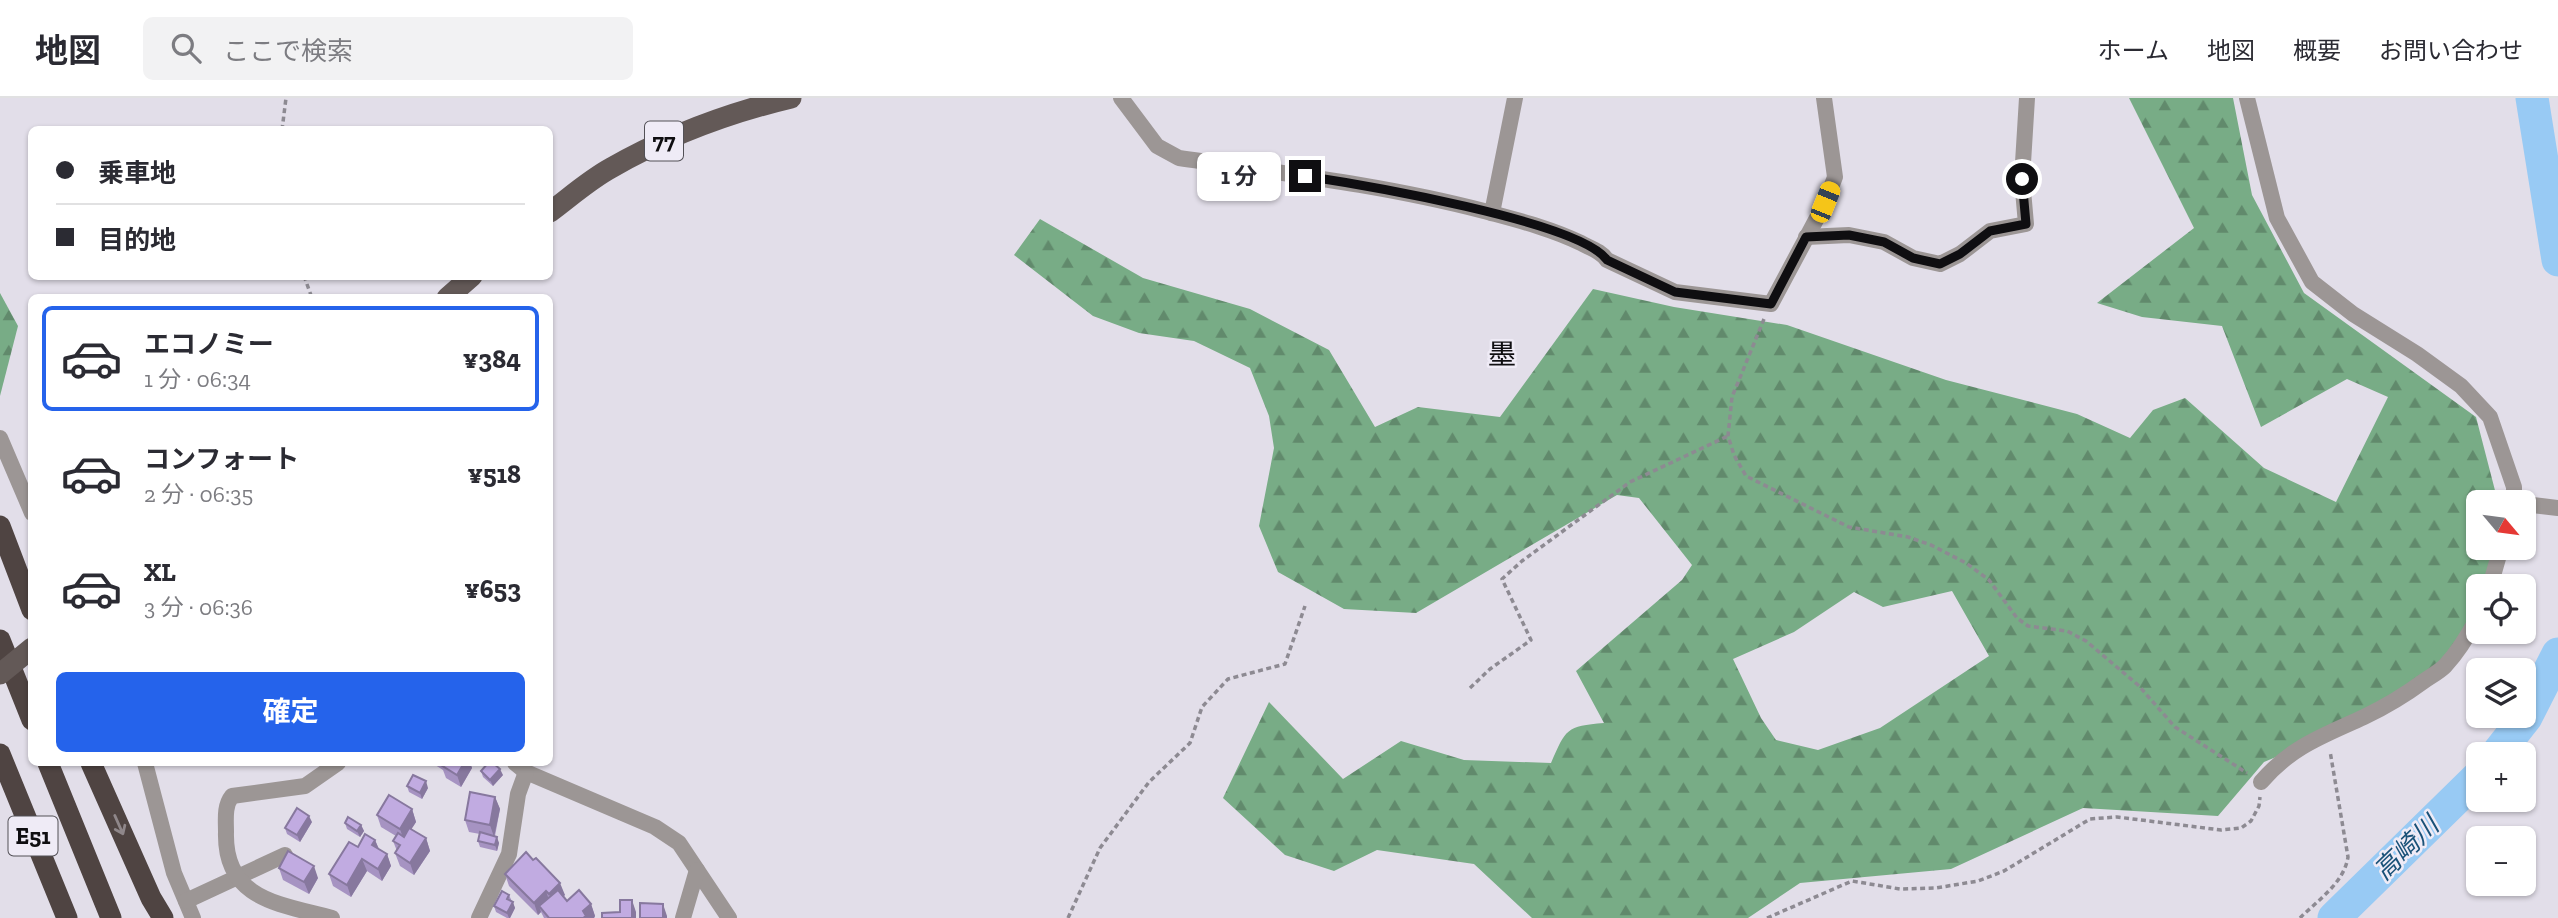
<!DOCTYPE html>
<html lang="ja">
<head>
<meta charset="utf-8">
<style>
  body { margin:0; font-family:"Zilla Slab","Noto Sans JP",serif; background:#f2f2f3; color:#2b2b33; height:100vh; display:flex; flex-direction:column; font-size:26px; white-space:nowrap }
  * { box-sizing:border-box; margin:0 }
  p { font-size:23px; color:#7c7c81 }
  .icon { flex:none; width:38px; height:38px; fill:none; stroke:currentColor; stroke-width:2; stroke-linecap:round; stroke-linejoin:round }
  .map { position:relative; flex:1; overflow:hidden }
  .drawer { position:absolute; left:28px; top:196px; width:525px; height:472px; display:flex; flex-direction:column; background:#fff; border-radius:10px; box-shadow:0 2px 5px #0004 }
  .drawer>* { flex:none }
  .hud { position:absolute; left:28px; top:28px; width:525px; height:154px; border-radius:10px; box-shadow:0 2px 5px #0004; display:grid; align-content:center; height:154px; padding:0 28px; background:#fff }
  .needle { width:46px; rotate:119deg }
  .fabs { position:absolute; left:2466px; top:392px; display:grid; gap:14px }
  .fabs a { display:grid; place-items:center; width:70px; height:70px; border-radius:10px; background:#fff; box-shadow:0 2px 5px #0004; font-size:35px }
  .end { position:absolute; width:32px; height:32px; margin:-16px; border:9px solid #0f0e11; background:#fff; box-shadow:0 0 0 4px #fff }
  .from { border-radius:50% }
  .bubble { position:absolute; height:49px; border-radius:10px; background:#fff; box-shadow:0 2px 5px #0004; font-size:23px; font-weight:700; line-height:49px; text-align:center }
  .car { position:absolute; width:21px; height:42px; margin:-21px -10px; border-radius:9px; box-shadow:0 0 5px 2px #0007; background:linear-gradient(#f5c518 24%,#345 0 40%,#f5c518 0 76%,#345 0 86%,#f5c518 0) }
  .hud b { display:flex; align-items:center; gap:24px; height:66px; font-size:26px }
  .hud b+b { border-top:2px solid #e1e1e2 }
  .hud i { width:18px; height:18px; background:#2b2b33 }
  ul { padding:12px 0 0; list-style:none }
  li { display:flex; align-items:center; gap:21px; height:105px; margin:0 14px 10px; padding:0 14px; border:4px solid transparent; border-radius:10px }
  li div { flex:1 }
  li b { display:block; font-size:26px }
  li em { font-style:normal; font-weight:700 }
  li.selected { border-color:#2563eb }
  li>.icon { width:63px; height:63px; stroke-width:1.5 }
  .button { display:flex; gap:14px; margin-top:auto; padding:14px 28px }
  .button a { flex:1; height:80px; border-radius:10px; background:#2563eb; color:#fff; font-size:28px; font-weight:700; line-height:80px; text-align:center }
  header { display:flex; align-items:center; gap:42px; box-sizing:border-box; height:98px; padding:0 35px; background:#fff; border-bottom:2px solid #e1e1e2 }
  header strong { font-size:33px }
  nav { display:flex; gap:38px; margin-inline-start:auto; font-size:24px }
  .search { width:490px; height:63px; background:#f2f2f3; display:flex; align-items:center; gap:18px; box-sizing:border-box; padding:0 24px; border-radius:10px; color:#7c7c81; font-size:26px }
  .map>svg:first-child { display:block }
  .forest { fill:url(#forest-firs); fill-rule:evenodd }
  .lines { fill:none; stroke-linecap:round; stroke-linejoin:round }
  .river { stroke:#98caf4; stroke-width:33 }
  .path { stroke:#8d8a92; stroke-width:3.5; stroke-dasharray:5 3.5; stroke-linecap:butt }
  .street { stroke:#9c9695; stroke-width:16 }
  .primary { stroke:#635957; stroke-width:21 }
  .highway { stroke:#4f4442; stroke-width:21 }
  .primary-bridge { stroke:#635957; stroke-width:21 }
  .wall { fill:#a693c2 }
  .shaded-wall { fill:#87789e }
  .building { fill:#c1abe1; stroke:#87789e; stroke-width:2 }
  .oneway { stroke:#8f878a }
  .route { stroke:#0f0e11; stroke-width:9 }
  .labels { text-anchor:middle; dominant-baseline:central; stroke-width:5; stroke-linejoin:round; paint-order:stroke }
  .shield { fill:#efebf6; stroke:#525056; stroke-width:2 }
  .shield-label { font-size:23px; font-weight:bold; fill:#0f0e11 }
  .water-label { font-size:26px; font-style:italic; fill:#195178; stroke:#efebf6 }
  .quarter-label { font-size:28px; fill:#0f0e11; stroke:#efebf6 }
</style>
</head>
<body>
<header>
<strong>地図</strong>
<div class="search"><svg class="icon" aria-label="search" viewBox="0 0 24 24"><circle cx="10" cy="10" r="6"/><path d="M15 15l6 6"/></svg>ここで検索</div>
<nav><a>ホーム</a><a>地図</a><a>概要</a><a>お問い合わせ</a></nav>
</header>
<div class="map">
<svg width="2558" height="820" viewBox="0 0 2558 820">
  <defs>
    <pattern id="forest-firs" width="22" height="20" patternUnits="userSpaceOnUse" patternTransform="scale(1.75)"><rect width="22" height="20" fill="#78ac86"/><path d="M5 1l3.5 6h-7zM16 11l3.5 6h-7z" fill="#618a6c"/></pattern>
  </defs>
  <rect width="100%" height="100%" fill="#e2dee9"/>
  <!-- forest -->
  <g class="forest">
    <path d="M2129,0H2233L2252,97L2304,195L2476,319L2498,404H2478V450H2498L2497,488H2478V529L2385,614L2264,664L2218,718L2083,710L1951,771L1800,785L1748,820H1532L1474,766L1377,752L1334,773L1285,757L1223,700L1269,604L1343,681L1401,643L1464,662L1551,665C1566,631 1566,628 1604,625L1576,573L1682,482L1692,467L1639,400L1617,397L1416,515L1344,511L1278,474L1259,428L1274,350L1269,318L1250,270L1194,243L1139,235L1093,218L1014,157L1040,121L1143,180L1250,211L1329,252L1375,329L1418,309L1500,319L1593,191L1674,209L1787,227L1946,282L2077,316L2130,340L2153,312L2185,300L2264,370L2336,404L2388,299L2347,281L2261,329L2222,228L2142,219L2097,205L2194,130ZM1952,493L1989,558L1880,630L1818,652L1776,642L1761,620L1733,561L1794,534L1854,494L1883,509Z"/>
    <path d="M0,195L18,228L0,298Z"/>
  </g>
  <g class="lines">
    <!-- river -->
    <g class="river">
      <path d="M2532,0L2558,162"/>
      <path d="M2497,656L2526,619L2558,556"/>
      <path d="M2334,820L2478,679"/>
    </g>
    <!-- path -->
    <g class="path">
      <path d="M282,32L286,0"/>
      <path d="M304,178L312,200"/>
      <path d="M1764,221L1732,299L1728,338L1734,357L1746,378L1849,429L1908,439L1931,447L1966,465L1989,482L2017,520L2028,528L2067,533L2086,543L2138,587L2175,629L2247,675"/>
      <path d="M1470,590L1490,571L1531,542L1502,481L1522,463L1630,384L1728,338"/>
      <path d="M1068,820L1100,750L1149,684L1190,645L1202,609L1228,581L1285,566L1305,508"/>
      <path d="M1767,820L1852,783L1900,791L1936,790L1978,783L2004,773L2090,721L2117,719L2221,732L2241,730L2251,723L2259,708L2260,699"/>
      <path d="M2300,820C2318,802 2344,785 2348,759L2330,653"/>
    </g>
    <!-- street -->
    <g class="street">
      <path d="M1121,0L1157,48L1179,60C1281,75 1384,87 1484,113C1517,122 1550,130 1581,145C1590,150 1601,153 1607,162L1675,194L1771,206L1825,105L1835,79L1824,0"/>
      <path d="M2247,0L2277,120L2312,184L2353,216L2417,256L2461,288L2490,319L2514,389V404"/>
      <path d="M1492,115L1515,0"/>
      <path d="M1806,139L1849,137L1884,144L1913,160L1940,166L1960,156L1990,133L2026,126L2022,81L2027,0"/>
      <path d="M0,340L32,415"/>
      <path d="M2524,406L2558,410"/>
      <path d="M2490,488L2501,450"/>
      <path d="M145,665L174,775L193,820"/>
      <path d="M515,665L526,674L655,729L679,745L729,820"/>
      <path d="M2261,684C2292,648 2323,638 2364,619C2385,609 2405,597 2424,583C2431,578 2439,574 2445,568C2459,553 2469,536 2478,519"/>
      <path d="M186,803L285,757"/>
      <path d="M332,820C280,806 224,802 226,734C226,722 224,708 232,698L305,688L338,665"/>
      <path d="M479,820L509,756L518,696L526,674"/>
      <path d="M683,820L697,772"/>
    </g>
    <!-- primary -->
    <g class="primary">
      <path d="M550,114C569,100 589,82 611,70C667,38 728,15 791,0"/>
      <path d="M447,200L472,178"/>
    </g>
    <!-- highway -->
    <g class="highway">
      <path d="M0,428L32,512"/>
      <path d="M0,542L32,622"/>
      <path d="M0,656L67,820"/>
      <path d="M48,665L111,820"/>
      <path d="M91,665L151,800L163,820"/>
    </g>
    <!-- primary-bridge -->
    <path class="primary-bridge" d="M0,576L32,550"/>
  </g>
  <!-- wall -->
  <g class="wall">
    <path d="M432,665H470L472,670L461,689L446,680L443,672Z"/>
    <path d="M481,673L503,677L493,688L483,679Z"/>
    <path d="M407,688L428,690L422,701L409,694Z"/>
    <path d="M495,699L500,711L495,738L499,745L497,753L480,749L478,743L480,736L469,734L465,722Z"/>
    <path d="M412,711L416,724L411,731L426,740L430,753L414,777L400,768L395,755L397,753L393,743L396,738L381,729L377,717Z"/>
    <path d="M312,724L300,744L287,736L285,730Z"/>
    <path d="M345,725L361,727L364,733L360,739L347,731Z"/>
    <path d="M375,742L379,751L387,756L391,768L382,783L367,773L351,799L333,788L329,776L358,749Z"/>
    <path d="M533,762L565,797L563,798L567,803L591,806L595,818L594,820H544L541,814L538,817L509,788L505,776Z"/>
    <path d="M279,770L318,780L309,796L283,782Z"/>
    <path d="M509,797L515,810L510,820H507L496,814L494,808Z"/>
  </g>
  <!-- shaded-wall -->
  <g class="shaded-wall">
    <path d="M464,665H470L472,670L461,689L457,677Z"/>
    <path d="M500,671L503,677L493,688L490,682Z"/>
    <path d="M426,683L428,690L422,701L420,695Z"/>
    <path d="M495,699L500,711L494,739L490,727Z"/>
    <path d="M412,711L416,724L404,743L400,731Z"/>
    <path d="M309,718L312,724L300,744L297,737Z"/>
    <path d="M361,727L364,733L360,739L357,733Z"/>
    <path d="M497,739L499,745L497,753L495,747Z"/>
    <path d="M426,740L430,753L414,777L410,765Z"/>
    <path d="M375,742L380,754L372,747Z"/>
    <path d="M387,756L391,768L382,783L378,771Z"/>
    <path d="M362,761L367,773L351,799L347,787Z"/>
    <path d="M314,768L318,780L309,796L304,784Z"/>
    <path d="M560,785L565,797L554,808L549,796Z"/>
    <path d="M546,793L550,805L539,808L541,814L538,817L534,805Z"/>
    <path d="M632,802L636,814V820H632Z"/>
    <path d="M513,804L515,810L510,820H509L507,815Z"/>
    <path d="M591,806L595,818L594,820H583V813Z"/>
    <path d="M663,806L667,818V820H663Z"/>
  </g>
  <!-- building -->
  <g class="building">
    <path d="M443,665H464L457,677L441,667Z"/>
    <path d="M488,665H493L500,671L490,682L481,673Z"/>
    <path d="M413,677L426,683L420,695L407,688Z"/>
    <path d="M470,694L495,699L490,727L465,722Z"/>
    <path d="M389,697L412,711L400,731L377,717Z"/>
    <path d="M297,710L309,718L297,737L285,730Z"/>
    <path d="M348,719L361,727L357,733L345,725Z"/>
    <path d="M409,730L426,740L410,765L395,755L400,747L393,743L398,735L404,739Z"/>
    <path d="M480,734L497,739L495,747L478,743Z"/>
    <path d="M365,736L375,742L372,747L387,756L378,771L362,761L347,787L329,776L349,744L358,749Z"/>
    <path d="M288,753L314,768L304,784L279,770Z"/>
    <path d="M526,754L533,762L536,760L560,785L549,796L546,793L534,805L505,776Z"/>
    <path d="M558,792L567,803L579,792L591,806L583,813L586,818L583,820H549L539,808Z"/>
    <path d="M502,793L509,797L507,801L513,804L507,815L494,808Z"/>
    <path d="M620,802H632V820H602V815L620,814Z"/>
    <path d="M640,805L663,806V820H640Z"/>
  </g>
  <!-- one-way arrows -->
  <defs><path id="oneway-shaft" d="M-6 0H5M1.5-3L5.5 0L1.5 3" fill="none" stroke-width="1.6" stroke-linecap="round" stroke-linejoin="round" transform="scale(1.75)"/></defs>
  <use class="oneway" href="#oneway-shaft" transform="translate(119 727) rotate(66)"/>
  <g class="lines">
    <!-- route -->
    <path class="route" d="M1305,78C1358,86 1580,123 1607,162L1675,194L1771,206L1806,139L1849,137L1884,144L1913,160L1940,166L1960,156L1990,133L2026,126L2022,81"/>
  </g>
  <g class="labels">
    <!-- shield labels -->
    <g class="shield">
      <rect x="645" y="23.5" width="38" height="39" rx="5"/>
      <rect x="8.5" y="718.5" width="49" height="39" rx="5"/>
    </g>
    <g class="shield-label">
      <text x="664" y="43">77</text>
      <text x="33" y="738">E51</text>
    </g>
    <!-- water labels -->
    <g class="water-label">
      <text transform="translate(2406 750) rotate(-44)">高崎川</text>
    </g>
    <!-- quarter labels -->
    <g class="quarter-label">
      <text x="1502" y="256">墨</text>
    </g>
  </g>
</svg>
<div class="fabs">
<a><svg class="needle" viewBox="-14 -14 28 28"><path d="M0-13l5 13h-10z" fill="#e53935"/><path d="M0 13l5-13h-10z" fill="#7c7c81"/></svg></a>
<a><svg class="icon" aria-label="locate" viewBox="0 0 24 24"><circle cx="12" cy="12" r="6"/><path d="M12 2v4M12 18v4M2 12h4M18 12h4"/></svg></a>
<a><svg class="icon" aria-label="layers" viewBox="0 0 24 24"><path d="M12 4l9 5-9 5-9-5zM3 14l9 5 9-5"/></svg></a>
<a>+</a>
<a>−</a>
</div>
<i class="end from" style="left:2022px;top:81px"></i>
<i class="end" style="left:1305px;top:78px"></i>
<div class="bubble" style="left:1197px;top:54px;width:84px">1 分</div>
<i class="car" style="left:1825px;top:104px;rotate:22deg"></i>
<div class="hud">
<b><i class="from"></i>乗車地</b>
<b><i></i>目的地</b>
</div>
<section class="drawer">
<ul>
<li class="selected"><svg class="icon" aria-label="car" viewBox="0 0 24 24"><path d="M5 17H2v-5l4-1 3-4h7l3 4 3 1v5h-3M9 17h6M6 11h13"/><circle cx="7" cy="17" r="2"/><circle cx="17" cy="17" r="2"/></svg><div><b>エコノミー</b><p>1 分 · 06:34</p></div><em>¥384</em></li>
<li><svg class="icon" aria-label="car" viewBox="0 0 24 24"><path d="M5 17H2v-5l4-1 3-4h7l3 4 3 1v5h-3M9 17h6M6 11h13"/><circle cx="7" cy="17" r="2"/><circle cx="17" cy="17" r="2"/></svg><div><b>コンフォート</b><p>2 分 · 06:35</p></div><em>¥518</em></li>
<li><svg class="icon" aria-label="car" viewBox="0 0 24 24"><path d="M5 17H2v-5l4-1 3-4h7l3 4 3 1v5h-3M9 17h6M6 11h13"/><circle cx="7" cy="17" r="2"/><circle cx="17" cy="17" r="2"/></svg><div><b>XL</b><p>3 分 · 06:36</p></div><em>¥653</em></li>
</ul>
<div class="button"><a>確定</a></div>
</section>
</div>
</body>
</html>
